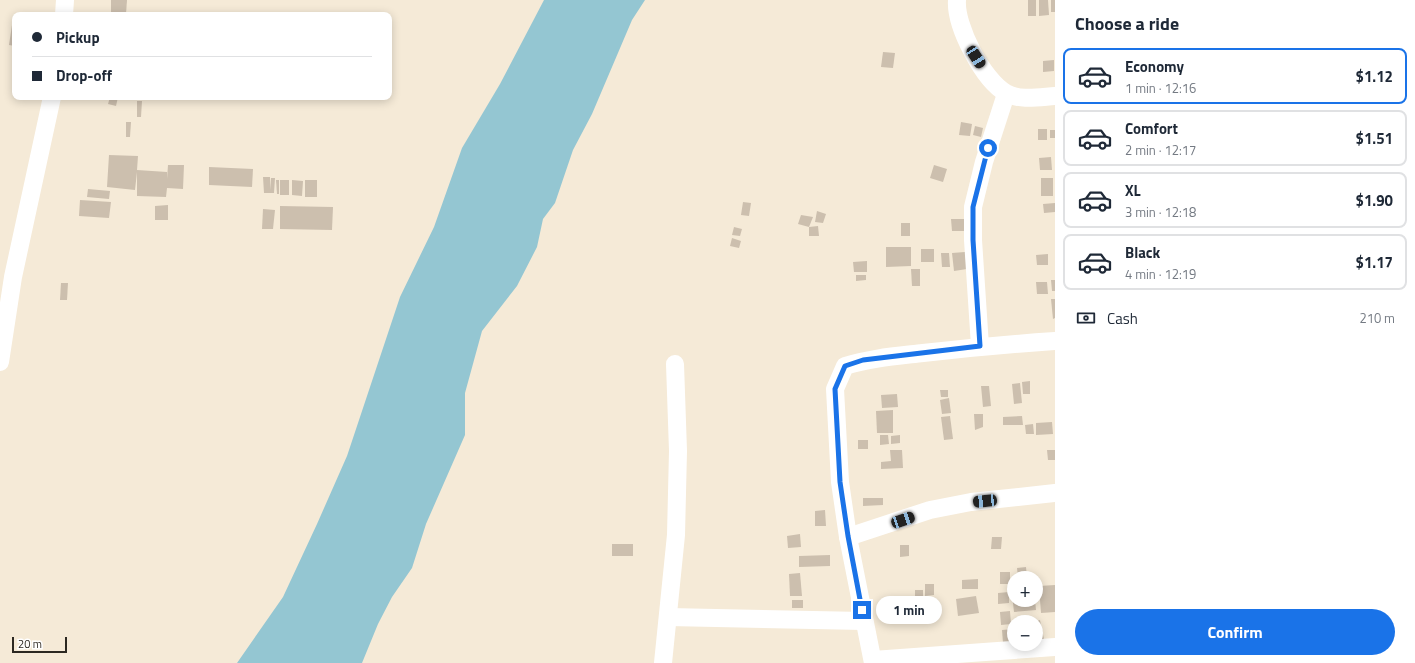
<!DOCTYPE html>
<html lang="en">
<head>
<meta charset="utf-8">
<style>
  body { margin:0; font-family:"Titillium Web",sans-serif; background:#f2f2f3; color:#1f2937; height:100vh; display:flex; flex-direction:column; font-size:15px; white-space:nowrap }
  * { box-sizing:border-box; margin:0 }
  p { font-size:13px; color:#747a83 }
  .icon { flex:none; width:22px; height:22px; fill:none; stroke:currentColor; stroke-width:2; stroke-linecap:round; stroke-linejoin:round }
  .map { position:relative; flex:1; overflow:hidden }
  .details { display:flex; flex-direction:column; background:#fff; width:360px }
  .details>* { flex:none }
  .guide { position:absolute; left:12px; top:12px; width:380px; height:88px; border-radius:8px; box-shadow:0 2px 10px #0003; display:grid; align-content:center; height:88px; padding:0 20px; background:#fff }
  .buttons { position:absolute; left:1007px; top:571px; display:grid; gap:8px }
  .buttons a { display:grid; place-items:center; width:36px; height:36px; border-radius:50%; background:#fff; box-shadow:0 2px 10px #0003; font-size:20px }
  .scale { position:absolute; left:12px; bottom:10px; width:55px; box-sizing:border-box; padding-left:4px; border:2px solid #2c2821; border-top:0; font-size:11px; line-height:14px; white-space:nowrap; color:#2c2821; -webkit-text-stroke:3px #fff; paint-order:stroke }
  .end { position:absolute; width:18px; height:18px; margin:-9px; border:5px solid #1a73e8; background:#fff; box-shadow:0 0 0 2px #fff }
  .from { border-radius:50% }
  .bubble { position:absolute; height:28px; border-radius:14px; background:#fff; box-shadow:0 2px 10px #0003; font-size:13px; font-weight:700; line-height:28px; text-align:center }
  .car { position:absolute; width:12px; height:24px; margin:-12px -6px; border-radius:5px; box-shadow:0 0 3px 1px #0007; background:linear-gradient(#222 24%,#8ab4d8 0 40%,#222 0 76%,#8ab4d8 0 86%,#222 0) }
  .guide b { display:flex; align-items:center; gap:14px; height:38px; font-size:15px }
  .guide b+b { border-top:1px solid #e0e1e3 }
  .guide i { width:10px; height:10px; background:#1f2937 }
  ul { padding:0; list-style:none }
  li { display:flex; align-items:center; gap:12px; height:56px; margin:0 8px 6px; padding:0 12px; border:2px solid #e0e1e3; border-radius:8px }
  li div { flex:1 }
  li b { display:block; font-size:15px }
  li em { font-style:normal; font-weight:700 }
  li.current { border-color:#1a73e8 }
  li>.icon { width:36px; height:36px; stroke-width:1.5 }
  h2 { padding:0 20px; font-size:18px; line-height:48px }
  .pay { display:flex; align-items:center; gap:10px; height:44px; padding:0 20px; font-size:15px }
  .pay p { margin-inline-start:auto }
  .primary-button { display:flex; gap:8px; margin-top:auto; padding:8px 20px }
  .primary-button a { flex:1; height:46px; border-radius:24px; background:#1a73e8; color:#fff; font-size:16px; font-weight:700; line-height:46px; text-align:center }
  main { display:flex; flex:1; min-height:0 }
  .map>svg:first-child { display:block }
  .water { fill:#94c6d2 }
  .building { fill:#ccbfae }
  .lines { fill:none; stroke-linecap:round; stroke-linejoin:round }
  .minor { stroke:#fff; stroke-width:18 }
  .route { stroke:#1a73e8; stroke-width:5 }
</style>
</head>
<body>
<main>
<div class="map">
<svg width="1055" height="663" viewBox="0 0 1055 663">
  <rect width="100%" height="100%" fill="#f5ead7"/>
  <!-- water -->
  <path class="water" d="M544,0H645L632,20L592,114L573,150L555,203L543,219L537,247L517,286L482,331L465,393V435L426,524L412,568L392,597L378,624L362,663H237L283,597L317,524L347,456L400,297L434,227L462,148L500,84Z"/>
  <!-- building -->
  <g class="building">
    <path d="M111,0H127L126,14L111,13Z"/>
    <rect x="1028" y="0" width="8" height="16"/>
    <path d="M1039,0H1048L1049,15L1039,16Z"/>
    <rect x="1051" y="0" width="4" height="12"/>
    <path d="M12,25L15,26V46L9,45Z"/>
    <path d="M883,52L895,53L893,68L881,67Z"/>
    <path d="M1054,60V71L1043,72V61Z"/>
    <path d="M110,97H118L116,106L108,104Z"/>
    <path d="M137,101H142L141,117H137Z"/>
    <path d="M126,122H131L130,137H126Z"/>
    <path d="M961,122L972,124L970,136L959,135Z"/>
    <path d="M975,126L983,128L981,137L973,135Z"/>
    <rect x="1038" y="129" width="9" height="11"/>
    <rect x="1050" y="130" width="5" height="8"/>
    <path d="M109,155L138,156L137,170L167,172V179L168,165H184L183,189L167,188L166,197L137,196V172L135,190L107,187Z"/>
    <path d="M1051,157L1052,170H1040L1039,158Z"/>
    <path d="M934,165L947,169L943,182L930,178Z"/>
    <path d="M209,167L253,169L252,187L209,185Z"/>
    <path d="M263,177H270V190L271,178H275L274,193H264Z"/>
    <rect x="1041" y="178" width="12" height="18"/>
    <path d="M276,180H279V194H277Z"/>
    <rect x="280" y="180" width="9" height="15"/>
    <path d="M292,180L303,181L302,196L292,195Z"/>
    <rect x="305" y="180" width="12" height="17"/>
    <path d="M88,189L110,191L109,199L87,197Z"/>
    <path d="M80,200L111,202L109,218L79,216Z"/>
    <path d="M743,202L751,203L749,216L741,215Z"/>
    <path d="M1055,203V212L1044,213L1043,204Z"/>
    <path d="M168,205V220H155V206Z"/>
    <path d="M280,206L333,207L332,230L280,229Z"/>
    <path d="M263,209L275,210L273,229H262Z"/>
    <path d="M817,211L826,214L823,223L815,222Z"/>
    <path d="M801,215L813,217L809,227L798,224Z"/>
    <path d="M951,219H964L965,231H952Z"/>
    <rect x="901" y="223" width="9" height="13"/>
    <path d="M818,226L819,236H809V227Z"/>
    <path d="M734,227L742,229L740,236L732,235Z"/>
    <path d="M732,238L741,241L739,248L730,246Z"/>
    <path d="M886,247H911V266L886,267Z"/>
    <rect x="921" y="249" width="13" height="13"/>
    <path d="M965,252L967,269L954,271L952,253Z"/>
    <path d="M941,253H949L950,267H942Z"/>
    <path d="M1048,254V265H1037L1036,255Z"/>
    <path d="M867,261V272H854L853,262Z"/>
    <path d="M911,269H920V286H912Z"/>
    <path d="M856,275H866V280L856,281Z"/>
    <path d="M1051,280H1055V291H1052Z"/>
    <path d="M1036,282H1047L1048,294H1037Z"/>
    <path d="M61,283H68L67,300H60Z"/>
    <path d="M1051,299H1055V318L1053,319Z"/>
    <path d="M1030,381V394H1023L1022,382Z"/>
    <path d="M1020,383L1022,403L1014,404L1012,384Z"/>
    <path d="M981,386H989L991,406L983,407Z"/>
    <path d="M940,390H948V397H941Z"/>
    <path d="M897,394L898,407L882,408L881,395Z"/>
    <path d="M949,398L951,413L942,414L940,400Z"/>
    <path d="M893,410V433H877L876,411Z"/>
    <path d="M974,414H983V427L975,430Z"/>
    <path d="M950,416L953,439L944,440L941,417Z"/>
    <path d="M1022,416L1023,425H1003V417Z"/>
    <path d="M1052,422L1053,434L1036,435V423Z"/>
    <path d="M1033,424L1034,434H1026L1025,425Z"/>
    <path d="M880,435H888L889,444L880,445Z"/>
    <path d="M900,435V443L891,444V436Z"/>
    <rect x="858" y="440" width="10" height="9"/>
    <path d="M890,450H902L903,468L881,469V462L891,461Z"/>
    <path d="M1047,450H1055V460H1048Z"/>
    <path d="M863,498H883V505L863,506Z"/>
    <path d="M825,510L826,526H815V511Z"/>
    <path d="M800,534L801,547L788,548L787,536Z"/>
    <path d="M992,537H1002L1001,549H991Z"/>
    <rect x="612" y="544" width="21" height="12"/>
    <path d="M900,545H909V556L900,557Z"/>
    <path d="M830,555V566L799,567V556Z"/>
    <path d="M1026,567L1027,578H1018L1017,568Z"/>
    <rect x="1000" y="572" width="10" height="12"/>
    <path d="M800,573L802,596H790L789,574Z"/>
    <path d="M978,579V589H962V580Z"/>
    <path d="M925,584H934V595L925,596Z"/>
    <path d="M1055,585V612L1041,613L1039,586Z"/>
    <rect x="915" y="590" width="8" height="10"/>
    <path d="M1009,592V603L998,604V593Z"/>
    <path d="M1012,594H1014V600H1035L1036,610L1014,612Z"/>
    <path d="M976,596L979,613L958,616L956,599Z"/>
    <rect x="792" y="600" width="11" height="8"/>
    <rect x="902" y="604" width="9" height="11"/>
    <path d="M1010,611L1011,624L1001,625L1000,612Z"/>
    <path d="M1040,620L1045,644H1036V621Z"/>
    <path d="M1014,629V642L1003,643L1002,630Z"/>
  </g>
  <g class="lines">
    <!-- minor -->
    <g class="minor">
      <path d="M957,0C955,26 983,80 1006,93C1020,101 1040,97 1055,96"/>
      <path d="M64,15L65,0"/>
      <path d="M980,346L973,240V207L984,162L1006,94"/>
      <path d="M0,362L13,277L52,97"/>
      <path d="M848,537L930,510L971,502L1055,493"/>
      <path d="M668,617L864,621"/>
      <path d="M873,660L1055,647"/>
      <path d="M663,663L676,535L678,451L675,364"/>
      <path d="M873,663L848,537L840,482L835,389L845,366C870,358 897,356 923,353C967,348 1011,344 1055,341"/>
    </g>
  </g>
  <g class="lines">
    <!-- route -->
    <path class="route" d="M862,610L848,536L840,482L835,389L845,366L863,360L980,346L973,240V207L988,148"/>
  </g>
</svg>
<div class="buttons">
<a>+</a>
<a>−</a>
</div>
<div class="scale">20 m</div>
<i class="end from" style="left:988px;top:148px"></i>
<i class="end" style="left:862px;top:610px"></i>
<div class="bubble" style="left:876px;top:596px;width:66px">1 min</div>
<i class="car" style="left:976px;top:57px;rotate:147deg"></i>
<i class="car" style="left:985px;top:501px;rotate:264deg"></i>
<i class="car" style="left:903px;top:520px;rotate:71deg"></i>
<div class="guide">
<b><i class="from"></i>Pickup</b>
<b><i></i>Drop-off</b>
</div>
</div>
<section class="details">
<h2>Choose a ride</h2>
<ul>
<li class="current"><svg class="icon" aria-label="car" viewBox="0 0 24 24"><path d="M5 17H2v-5l4-1 3-4h7l3 4 3 1v5h-3M9 17h6M6 11h13"/><circle cx="7" cy="17" r="2"/><circle cx="17" cy="17" r="2"/></svg><div><b>Economy</b><p>1 min · 12:16</p></div><em>$1.12</em></li>
<li><svg class="icon" aria-label="car" viewBox="0 0 24 24"><path d="M5 17H2v-5l4-1 3-4h7l3 4 3 1v5h-3M9 17h6M6 11h13"/><circle cx="7" cy="17" r="2"/><circle cx="17" cy="17" r="2"/></svg><div><b>Comfort</b><p>2 min · 12:17</p></div><em>$1.51</em></li>
<li><svg class="icon" aria-label="car" viewBox="0 0 24 24"><path d="M5 17H2v-5l4-1 3-4h7l3 4 3 1v5h-3M9 17h6M6 11h13"/><circle cx="7" cy="17" r="2"/><circle cx="17" cy="17" r="2"/></svg><div><b>XL</b><p>3 min · 12:18</p></div><em>$1.90</em></li>
<li><svg class="icon" aria-label="car" viewBox="0 0 24 24"><path d="M5 17H2v-5l4-1 3-4h7l3 4 3 1v5h-3M9 17h6M6 11h13"/><circle cx="7" cy="17" r="2"/><circle cx="17" cy="17" r="2"/></svg><div><b>Black</b><p>4 min · 12:19</p></div><em>$1.17</em></li>
</ul>
<div class="pay"><svg class="icon" aria-label="cash" viewBox="0 0 24 24"><path d="M3 7h18v10H3z"/><circle cx="12" cy="12" r="2"/></svg>Cash<p>210 m</p></div>
<div class="primary-button"><a>Confirm</a></div>
</section>
</main>
</body>
</html>
